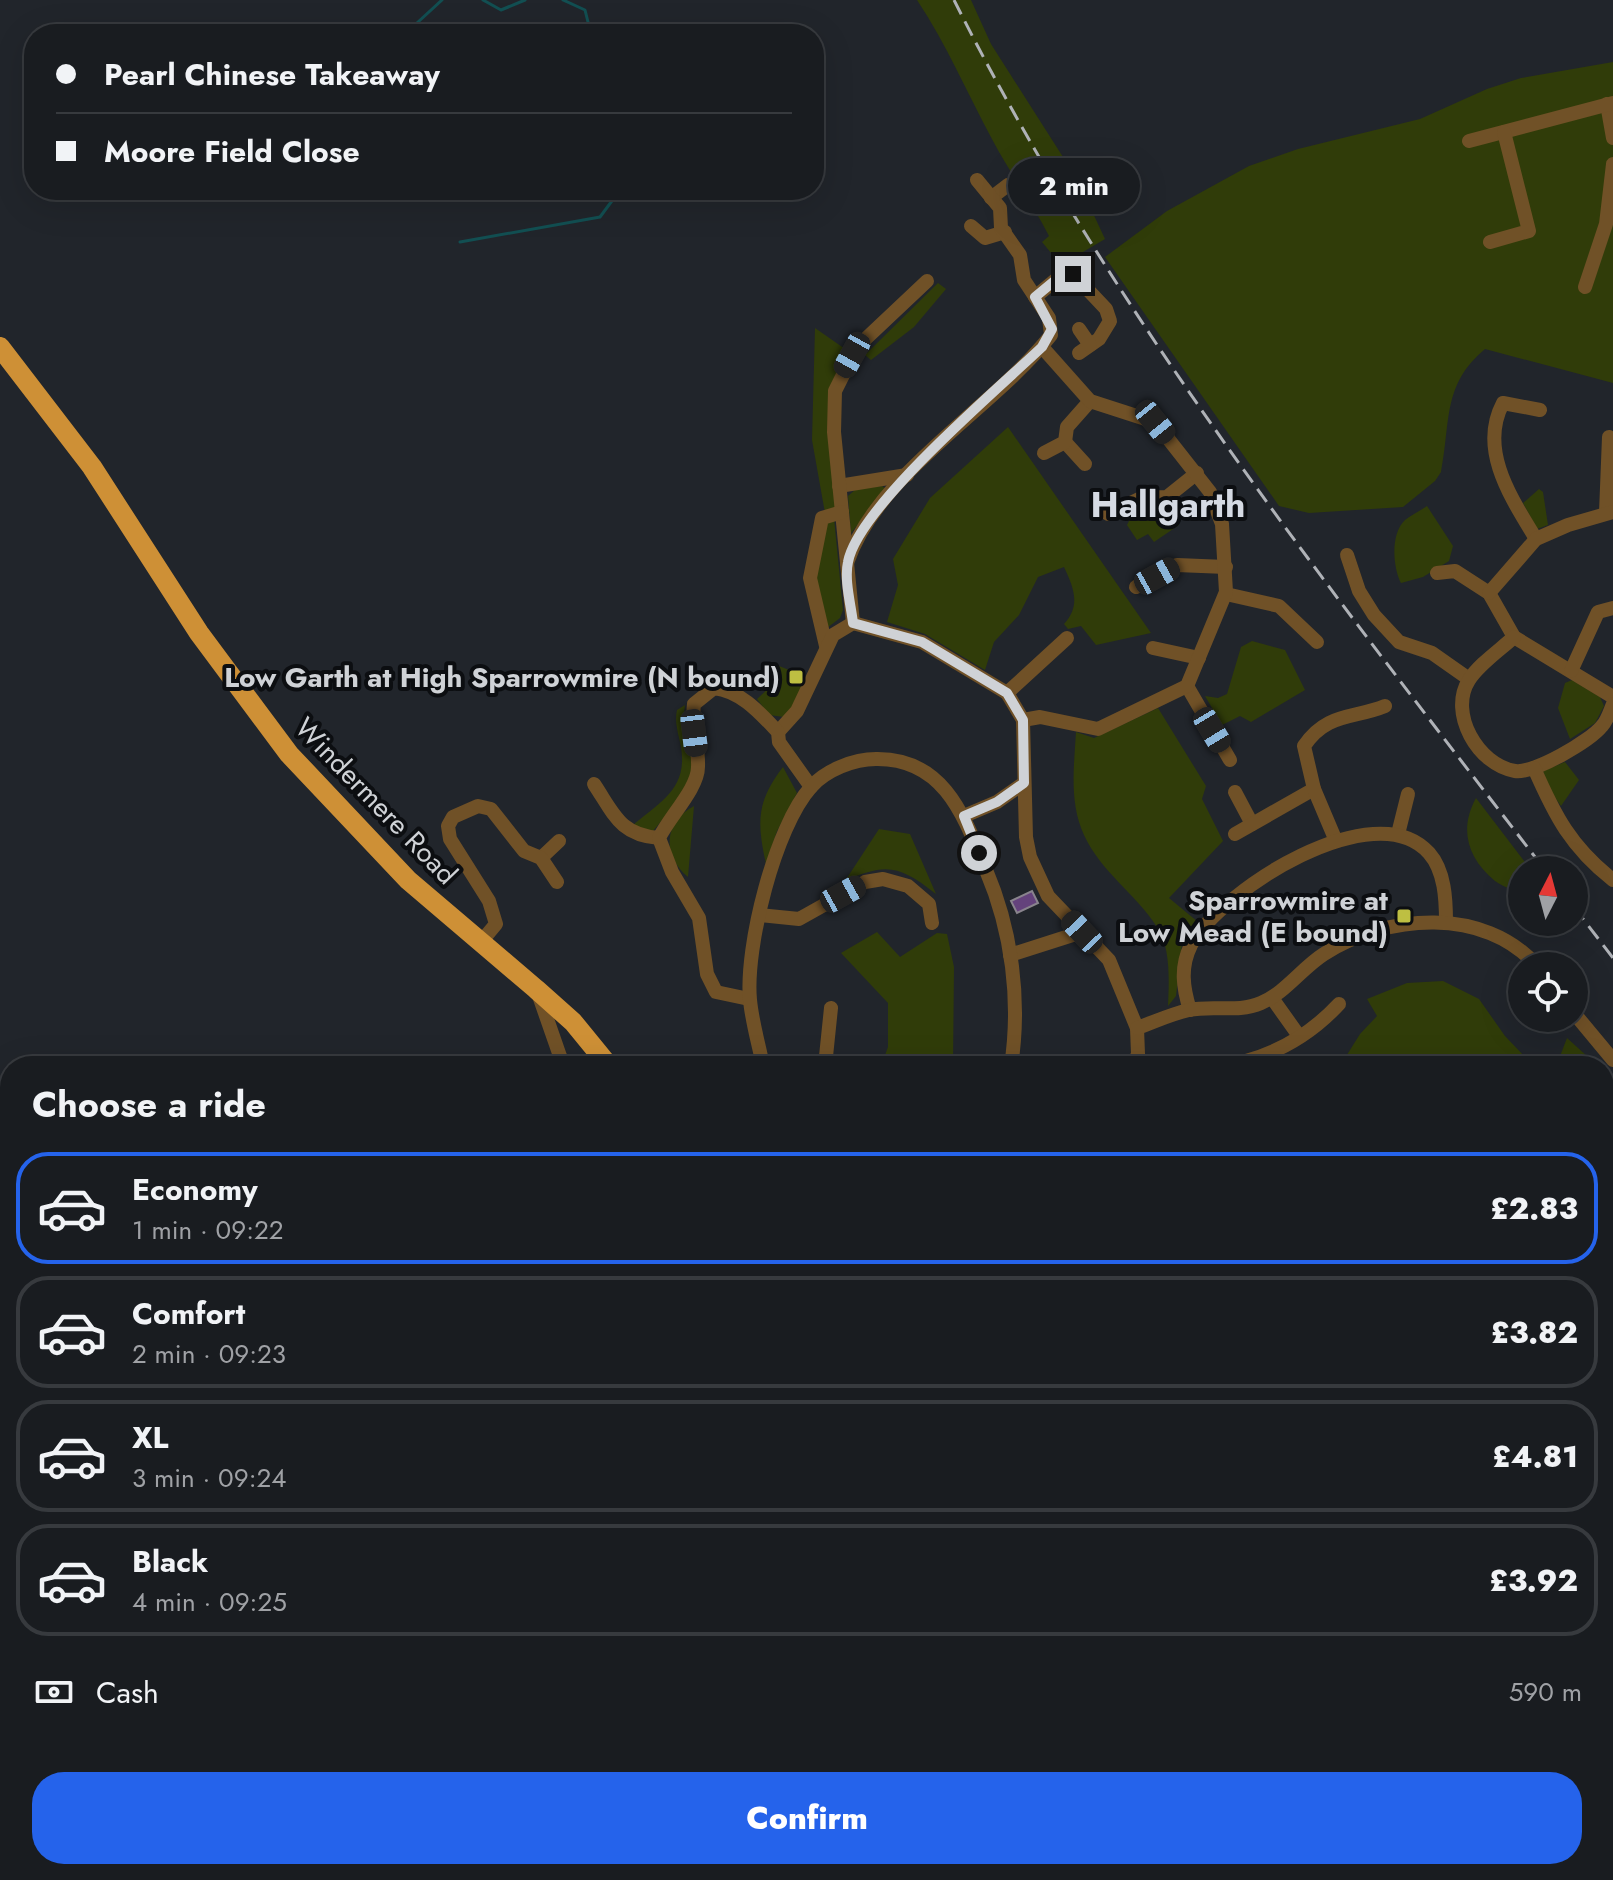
<!DOCTYPE html>
<html lang="en">
<head>
<meta charset="utf-8">
<style>
  body { margin:0; font-family:Jost,sans-serif; background:#26292d; color:#f1f3f6; height:100vh; display:flex; flex-direction:column; font-size:30px; white-space:nowrap }
  * { box-sizing:border-box; margin:0 }
  p { font-size:26px; color:#9fa1a5 }
  .icon { flex:none; width:44px; height:44px; fill:none; stroke:currentColor; stroke-width:2; stroke-linecap:round; stroke-linejoin:round }
  .map { position:relative; flex:1; overflow:hidden }
  .details { position:absolute; left:0px; top:1056px; width:1614px; height:824px; display:flex; flex-direction:column; background:#191c20; border-radius:32px 32px 0 0; box-shadow:0 8px 32px #0002,0 0 0 2px #373a3e }
  .details>* { flex:none }
  .top-card { position:absolute; left:24px; top:24px; width:800px; height:176px; border-radius:32px; box-shadow:0 8px 32px #0002,0 0 0 2px #373a3e; display:grid; align-content:center; height:176px; padding:0 32px; background:#191c20 }
  .needle { width:52px; rotate:6deg }
  .fabs { position:absolute; left:1508px; top:856px; display:grid; gap:16px }
  .fabs a { display:grid; place-items:center; width:80px; height:80px; border-radius:50%; background:#191c20; box-shadow:0 8px 32px #0002,0 0 0 2px #373a3e; font-size:40px }
  .end { position:absolute; width:36px; height:36px; margin:-18px; border:10px solid #cfd2d6; background:#111; box-shadow:0 0 0 4px #111 }
  .from { border-radius:50% }
  .bubble { position:absolute; height:56px; border-radius:28px; background:#191c20; box-shadow:0 8px 32px #0002,0 0 0 2px #373a3e; font-size:26px; font-weight:800; line-height:56px; text-align:center }
  .car { position:absolute; width:24px; height:48px; margin:-24px -12px; border-radius:10px; box-shadow:0 0 6px 2px #0007; background:linear-gradient(#222 24%,#8ab4d8 0 40%,#222 0 76%,#8ab4d8 0 86%,#222 0) }
  .top-card b { display:flex; align-items:center; gap:28px; height:76px; font-size:30px }
  .top-card b+b { border-top:2px solid #373a3e }
  .top-card i { width:20px; height:20px; background:#f1f3f6 }
  ul { padding:0; list-style:none }
  li { display:flex; align-items:center; gap:24px; height:112px; margin:0 16px 12px; padding:0 16px; border:4px solid #373a3e; border-radius:32px }
  li div { flex:1 }
  li b { display:block; font-size:30px }
  li em { font-style:normal; font-weight:800 }
  li.current { border-color:#2563eb }
  li>.icon { width:72px; height:72px; stroke-width:1.5 }
  h2 { padding:0 32px; font-size:36px; line-height:96px }
  .pay { display:flex; align-items:center; gap:20px; height:88px; padding:0 32px; font-size:30px }
  .pay p { margin-inline-start:auto }
  .cta { display:flex; gap:16px; margin-top:auto; padding:16px 32px }
  .cta a { flex:1; height:92px; border-radius:32px; background:#2563eb; color:#fff; font-size:32px; font-weight:800; line-height:92px; text-align:center }
  .map>svg:first-child { display:block }
  .green { fill:#303c09 }
  .lines { fill:none; stroke-linecap:round; stroke-linejoin:round }
  .stream { stroke:#124f52; stroke-width:3 }
  .building { fill:#64427c; stroke:#89848d; stroke-width:2 }
  .minor { stroke:#705127; stroke-width:14 }
  .highway { stroke:#ce9036; stroke-width:20 }
  .rail { stroke:#afb2b7; stroke-width:3; stroke-dasharray:16 8; stroke-linecap:butt }
  .route { stroke:#cfd2d6; stroke-width:10 }
  .poi-dot { fill:#bebf42; stroke:#0c0e11; stroke-width:3 }
  .labels { text-anchor:middle; dominant-baseline:central; stroke-width:8; stroke-linejoin:round; paint-order:stroke }
  .poi-label { font-size:28px; font-weight:bold; fill:#cfd2d6; stroke:#0c0e11; text-anchor:end }
  .street-label { font-size:28px; fill:#cfd2d6; stroke:#0c0e11 }
  .district-label { font-size:36px; font-weight:bold; fill:#d5dae3; stroke:#0c0e11 }
</style>
</head>
<body>
<div class="map">
<svg width="1613" height="1880" viewBox="0 0 1613 1880">
  <rect width="100%" height="100%" fill="#21252b"/>
  <!-- green -->
  <g class="green">
    <path d="M917,0H971L991,44L1077,179L1105,239L1061,265L1042,242L1049,236C1032,203 1010,173 993,141C967,93 947,45 917,0Z"/>
    <path d="M1613,62V383L1485,349C1442,385 1451,421 1441,472L1435,481L1403,507L1309,513L1279,506L1105,257L1167,211L1249,166L1298,149L1420,119L1487,89L1521,78Z"/>
    <path d="M938,283L946,289L914,327L871,360L865,355Z"/>
    <path d="M815,328L848,351L832,388L836,511L825,513L812,440Z"/>
    <path d="M1008,427L1151,633L1096,645L1081,626L1068,629L1064,624C1081,606 1074,588 1064,567L1038,577L1019,615L994,642L985,670L925,634L887,622L898,585L893,559L930,498Z"/>
    <path d="M882,486L886,489L851,533L848,496L856,489Z"/>
    <path d="M1539,489L1543,492L1548,525L1537,529L1523,503Z"/>
    <path d="M1165,499L1179,525L1154,542L1148,534L1137,540L1127,525L1131,517L1125,511H1155L1158,501Z"/>
    <path d="M1427,506L1453,546L1449,561L1423,577L1401,583C1393,568 1390,534 1405,520C1411,515 1420,511 1427,506Z"/>
    <path d="M834,518L843,610L840,618L827,628L815,573L822,526Z"/>
    <path d="M1252,641L1285,650L1305,690L1251,722L1240,716L1222,725L1205,696L1218,698L1227,694L1241,647Z"/>
    <path d="M779,666L807,677L794,707L784,717L769,715L757,699L773,684L775,670Z"/>
    <path d="M1572,680L1600,697L1604,706L1595,723L1570,739L1558,708L1565,683Z"/>
    <path d="M685,705L683,722L690,739L694,772L688,789L653,831L631,827C660,801 688,790 681,747C679,735 674,723 677,710Z"/>
    <path d="M1158,708L1206,786L1202,799L1223,841L1169,898L1198,922L1182,943L1176,996L1168,1006C1169,982 1171,947 1157,927C1135,893 1101,872 1084,835C1069,803 1074,766 1076,732L1094,738Z"/>
    <path d="M1565,762L1579,780L1561,806L1547,786L1543,771Z"/>
    <path d="M783,767L797,793L777,831L766,864C757,823 756,802 783,767Z"/>
    <path d="M1476,798L1531,870H1522V897C1515,889 1504,888 1495,881C1467,858 1459,829 1476,798Z"/>
    <path d="M694,806L688,877C662,856 663,822 694,806Z"/>
    <path d="M879,829L910,834L936,894C900,866 887,862 845,881Z"/>
    <path d="M877,932L900,957L937,933L947,934L954,967L953,1066H881L888,1047V1003L841,953Z"/>
    <path d="M1443,981L1479,999L1505,1036L1527,1059L1557,1064L1567,1038L1598,1066H1485L1432,1061L1415,1066H1340L1360,1034L1377,1016L1367,999L1407,983Z"/>
    <path d="M1613,1275V1382H1604V1277Z"/>
    <path d="M0,1407L10,1415V1870H659L678,1880H0Z"/>
    <path d="M884,1870H980L969,1880H891Z"/>
  </g>
  <g class="lines">
    <!-- stream -->
    <g class="stream">
      <path d="M483,0L501,10L525,0"/>
      <path d="M563,0L585,10L591,34"/>
      <path d="M405,34L442,0"/>
      <path d="M460,242L600,217L620,190"/>
    </g>
  </g>
  <!-- building -->
  <path class="building" d="M1032,891L1038,903L1017,913L1011,901Z"/>
  <g class="lines">
    <!-- minor -->
    <g class="minor">
      <path d="M1607,104L1613,138"/>
      <path d="M1469,141L1613,103"/>
      <path d="M991,198L1008,185"/>
      <path d="M971,226L985,238L1005,232"/>
      <path d="M1490,242L1529,231L1504,132"/>
      <path d="M1585,287L1606,224L1613,164"/>
      <path d="M1035,297L1064,273L1073,274L1106,309L1110,321L1099,339L1079,353"/>
      <path d="M1079,329L1090,345"/>
      <path d="M1065,442L1085,464"/>
      <path d="M1044,453L1065,442L1067,427L1090,401"/>
      <path d="M839,486L907,475"/>
      <path d="M1606,513L1609,437"/>
      <path d="M1108,514L1141,498L1167,497L1197,473"/>
      <path d="M1536,539C1512,499 1478,450 1503,403L1540,410"/>
      <path d="M1347,555L1359,591L1374,615L1399,642L1432,653L1469,679"/>
      <path d="M847,563C877,473 994,408 1051,335L1049,318L1024,280L1020,255L1001,228L1000,208L977,180"/>
      <path d="M1437,573L1455,571L1489,593L1514,637L1613,697"/>
      <path d="M1136,587L1177,565L1226,567"/>
      <path d="M1489,593L1536,539L1568,525L1613,512"/>
      <path d="M1226,594L1279,606L1317,642"/>
      <path d="M853,623L834,432L835,391L857,347L927,281"/>
      <path d="M1514,637C1500,650 1479,664 1469,680C1448,713 1478,765 1515,771C1534,774 1590,741 1602,726C1607,721 1610,711 1613,704"/>
      <path d="M826,646L810,578L822,518L842,512"/>
      <path d="M1153,648L1199,658"/>
      <path d="M1571,671L1598,612L1613,608"/>
      <path d="M1187,686L1230,760"/>
      <path d="M1007,693L1067,638"/>
      <path d="M1023,720L1040,717L1098,729L1187,686L1226,592L1222,524L1210,492L1155,422L1090,401L1042,347"/>
      <path d="M778,732L797,711L833,635L853,623L922,642L1007,693L1023,720L1026,837L1030,857L1048,896L1109,960L1137,1028L1138,1054L1133,1066"/>
      <path d="M1534,768C1555,816 1571,847 1613,880"/>
      <path d="M594,784C614,814 620,835 659,838"/>
      <path d="M1235,792L1252,824"/>
      <path d="M964,816L997,802L1024,783"/>
      <path d="M1235,834L1314,789"/>
      <path d="M1398,834L1408,794"/>
      <path d="M1336,841L1314,789L1304,746C1327,712 1354,719 1385,706"/>
      <path d="M541,858L559,841"/>
      <path d="M760,915L799,919L865,882L883,879L908,886L929,904L932,923"/>
      <path d="M481,942L496,924L489,901L450,839L448,826L453,817L478,806L491,809L524,851L541,858L557,882"/>
      <path d="M1010,955L1082,932"/>
      <path d="M538,993L561,1059L578,1066"/>
      <path d="M1272,998L1299,1036"/>
      <path d="M749,999L716,992L707,974L699,918L672,872L659,838C670,816 698,788 698,767C699,746 691,726 694,704L714,688C741,691 760,713 778,732L779,742L811,787"/>
      <path d="M1190,1010C1183,988 1180,967 1191,945C1221,890 1375,792 1429,853C1445,871 1446,900 1446,922"/>
      <path d="M1574,1013L1613,1060"/>
      <path d="M1137,1028C1154,1022 1171,1014 1189,1010C1213,1005 1238,1013 1261,1003C1285,993 1302,968 1324,954C1387,914 1484,906 1537,966"/>
      <path d="M1246,1061C1282,1051 1313,1032 1339,1004"/>
      <path d="M763,1066C759,1045 752,1022 750,1000C745,947 775,827 811,787C826,770 854,759 876,759C944,758 964,816 986,870C1012,931 1021,1001 1011,1066"/>
      <path d="M825,1066L831,1008"/>
      <path d="M1604,1144L1611,1154L1612,1176"/>
      <path d="M1604,1497L1613,1484"/>
      <path d="M1604,1765L1613,1770"/>
      <path d="M1434,1870L1435,1880"/>
      <path d="M1468,1870L1470,1880"/>
      <path d="M1511,1870L1523,1880"/>
      <path d="M1301,1880L1303,1870"/>
      <path d="M1344,1880V1871"/>
      <path d="M1585,1880V1870"/>
    </g>
    <!-- highway -->
    <g class="highway">
      <path d="M0,347L92,467L199,633L289,754L408,880L536,989L573,1022L609,1066"/>
      <path d="M1173,1870L1190,1880"/>
    </g>
    <!-- rail -->
    <g class="rail">
      <path d="M954,0C1111,314 1332,592 1545,870"/>
      <path d="M1574,907L1613,958"/>
    </g>
  </g>
  <g class="lines">
    <!-- route -->
    <path class="route" d="M979,853L964,816L997,802L1024,783L1023,720L1007,693L922,642L853,623C851,605 844,580 848,562C858,507 998,389 1042,347L1052,329L1035,297L1064,273L1073,274"/>
  </g>
  <!-- markers -->
  <g class="poi-dot">
    <rect x="788" y="669" width="16" height="16" rx="4"/>
    <rect x="1396" y="908" width="16" height="16" rx="4"/>
  </g>
  <g class="labels">
    <!-- poi labels -->
    <g class="poi-label">
      <text x="780" y="677">Low Garth at High Sparrowmire (N bound)</text>
      <text x="1388" y="900">Sparrowmire at<tspan x="1388" dy="32">Low Mead (E bound)</tspan></text>
    </g>
    <!-- street labels -->
    <g class="street-label">
      <text transform="translate(376 801) rotate(46)">Windermere Road</text>
    </g>
    <!-- district labels -->
    <g class="district-label">
      <text x="1168" y="504">Hallgarth</text>
    </g>
  </g>
</svg>
<div class="fabs">
<a><svg class="needle" viewBox="-14 -14 28 28"><path d="M0-13l5 13h-10z" fill="#e53935"/><path d="M0 13l5-13h-10z" fill="#9fa1a5"/></svg></a>
<a><svg class="icon" aria-label="locate" viewBox="0 0 24 24"><circle cx="12" cy="12" r="6"/><path d="M12 2v4M12 18v4M2 12h4M18 12h4"/></svg></a>
</div>
<i class="end from" style="left:979px;top:853px"></i>
<i class="end" style="left:1073px;top:274px"></i>
<div class="bubble" style="left:1008px;top:158px;width:132px">2 min</div>
<i class="car" style="left:852px;top:355px;rotate:209deg"></i>
<i class="car" style="left:1155px;top:422px;rotate:141deg"></i>
<i class="car" style="left:1157px;top:576px;rotate:61deg"></i>
<i class="car" style="left:1212px;top:730px;rotate:149deg"></i>
<i class="car" style="left:694px;top:733px;rotate:173deg"></i>
<i class="car" style="left:843px;top:894px;rotate:61deg"></i>
<i class="car" style="left:1082px;top:932px;rotate:317deg"></i>
<div class="top-card">
<b><i class="from"></i>Pearl Chinese Takeaway</b>
<b><i></i>Moore Field Close</b>
</div>
<section class="details">
<h2>Choose a ride</h2>
<ul>
<li class="current"><svg class="icon" aria-label="car" viewBox="0 0 24 24"><path d="M5 17H2v-5l4-1 3-4h7l3 4 3 1v5h-3M9 17h6M6 11h13"/><circle cx="7" cy="17" r="2"/><circle cx="17" cy="17" r="2"/></svg><div><b>Economy</b><p>1 min · 09:22</p></div><em>£2.83</em></li>
<li><svg class="icon" aria-label="car" viewBox="0 0 24 24"><path d="M5 17H2v-5l4-1 3-4h7l3 4 3 1v5h-3M9 17h6M6 11h13"/><circle cx="7" cy="17" r="2"/><circle cx="17" cy="17" r="2"/></svg><div><b>Comfort</b><p>2 min · 09:23</p></div><em>£3.82</em></li>
<li><svg class="icon" aria-label="car" viewBox="0 0 24 24"><path d="M5 17H2v-5l4-1 3-4h7l3 4 3 1v5h-3M9 17h6M6 11h13"/><circle cx="7" cy="17" r="2"/><circle cx="17" cy="17" r="2"/></svg><div><b>XL</b><p>3 min · 09:24</p></div><em>£4.81</em></li>
<li><svg class="icon" aria-label="car" viewBox="0 0 24 24"><path d="M5 17H2v-5l4-1 3-4h7l3 4 3 1v5h-3M9 17h6M6 11h13"/><circle cx="7" cy="17" r="2"/><circle cx="17" cy="17" r="2"/></svg><div><b>Black</b><p>4 min · 09:25</p></div><em>£3.92</em></li>
</ul>
<div class="pay"><svg class="icon" aria-label="cash" viewBox="0 0 24 24"><path d="M3 7h18v10H3z"/><circle cx="12" cy="12" r="2"/></svg>Cash<p>590 m</p></div>
<div class="cta"><a>Confirm</a></div>
</section>
</div>
</body>
</html>
